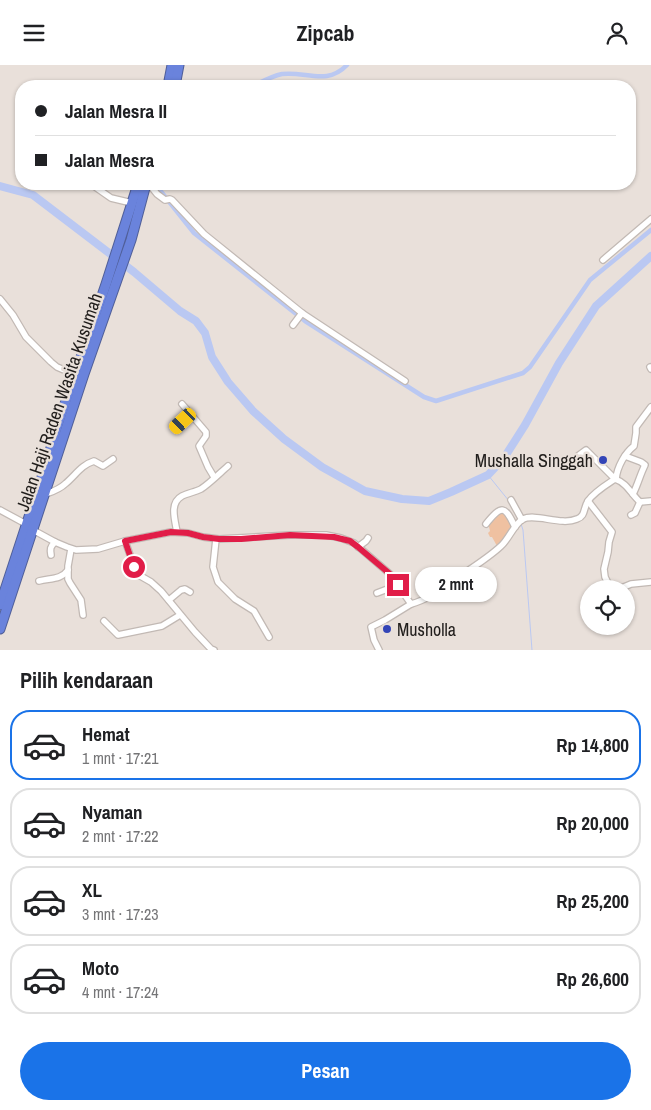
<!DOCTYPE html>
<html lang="id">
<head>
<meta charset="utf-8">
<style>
  body { margin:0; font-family:"Archivo Narrow",sans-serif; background:#f2f2f2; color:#202124; height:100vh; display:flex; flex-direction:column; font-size:19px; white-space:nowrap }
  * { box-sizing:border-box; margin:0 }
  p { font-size:16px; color:#757577 }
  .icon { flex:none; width:28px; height:28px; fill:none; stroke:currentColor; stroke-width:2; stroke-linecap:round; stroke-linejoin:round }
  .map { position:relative; height:585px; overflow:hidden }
  .panel { display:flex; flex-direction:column; background:#fff; flex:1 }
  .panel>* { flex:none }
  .banner { position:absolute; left:15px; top:15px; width:621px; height:110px; border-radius:20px; box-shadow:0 1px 4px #0004; display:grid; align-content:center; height:110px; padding:0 20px; background:#fff }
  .tools { position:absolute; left:580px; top:515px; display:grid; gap:10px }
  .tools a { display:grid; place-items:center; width:55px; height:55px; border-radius:50%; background:#fff; box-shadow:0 1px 4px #0004; font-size:25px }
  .end { position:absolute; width:22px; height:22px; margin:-11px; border:6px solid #e11d48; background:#fff; box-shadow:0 0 0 2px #fff }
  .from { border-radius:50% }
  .bubble { position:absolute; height:35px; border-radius:18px; background:#fff; box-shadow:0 1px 4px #0004; font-size:16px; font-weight:700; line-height:35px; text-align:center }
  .car { position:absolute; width:15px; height:30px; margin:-15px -8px; border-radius:6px; box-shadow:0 0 4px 1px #0007; background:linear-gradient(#f5c518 24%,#345 0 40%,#f5c518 0 76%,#345 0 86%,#f5c518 0) }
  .banner b { display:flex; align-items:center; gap:18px; height:48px; font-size:19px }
  .banner b+b { border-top:1px solid #e0e0e0 }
  .banner i { width:12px; height:12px; background:#202124 }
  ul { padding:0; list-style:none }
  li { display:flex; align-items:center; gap:15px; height:70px; margin:0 10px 8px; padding:0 10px; border:2px solid #e0e0e0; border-radius:20px }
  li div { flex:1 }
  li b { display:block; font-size:19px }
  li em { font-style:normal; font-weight:700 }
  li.current { border-color:#1a73e8 }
  li>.icon { width:45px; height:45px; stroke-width:1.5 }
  h2 { padding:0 20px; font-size:22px; line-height:60px }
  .cta { display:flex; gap:10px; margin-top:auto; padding:10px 20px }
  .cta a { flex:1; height:58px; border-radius:30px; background:#1a73e8; color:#fff; font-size:20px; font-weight:700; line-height:58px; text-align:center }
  header { display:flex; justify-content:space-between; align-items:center; height:65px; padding:0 20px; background:#fff; font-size:22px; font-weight:700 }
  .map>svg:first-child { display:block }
  .green { fill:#efc1a1 }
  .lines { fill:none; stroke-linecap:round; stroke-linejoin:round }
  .stream { stroke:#bac8f2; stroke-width:1 }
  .canal { stroke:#bac8f2; stroke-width:4.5 }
  .river { stroke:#bac8f2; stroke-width:8 }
  .minor-casing { stroke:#c2b9b4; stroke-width:8 }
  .highway-casing { stroke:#505f98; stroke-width:11 }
  .minor { stroke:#fff; stroke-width:5.5 }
  .highway { stroke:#6a83dc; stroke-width:9 }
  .route { stroke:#e11d48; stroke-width:6 }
  .poi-dot { fill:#3345b7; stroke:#e9e0da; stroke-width:2 }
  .labels { text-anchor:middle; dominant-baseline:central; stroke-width:5; stroke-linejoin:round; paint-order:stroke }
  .street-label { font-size:18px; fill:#201d1b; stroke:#e9e0da }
  .poi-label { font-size:18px; fill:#201d1b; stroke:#e9e0da; text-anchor:end }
</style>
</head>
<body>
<header><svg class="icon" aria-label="menu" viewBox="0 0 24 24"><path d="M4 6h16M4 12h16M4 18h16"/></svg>Zipcab<svg class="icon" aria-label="person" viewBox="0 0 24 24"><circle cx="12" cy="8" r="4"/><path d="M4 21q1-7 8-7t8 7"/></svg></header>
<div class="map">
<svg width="651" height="585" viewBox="0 0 651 585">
  <rect width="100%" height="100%" fill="#e9e0da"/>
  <!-- green -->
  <path class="green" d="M506,445L513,461L506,472L497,481L492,472H490L488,468L490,466L488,457L495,449Z"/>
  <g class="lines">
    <!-- stream -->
    <g class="stream">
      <path d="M488,410L509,436"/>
      <path d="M521,459L523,465L532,585"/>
    </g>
    <!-- canal -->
    <g class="canal">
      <path d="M253,21C263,16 272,11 282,9C306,6 327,21 347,0"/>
      <path d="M155,119L194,168L305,256L424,332L436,336L523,308L530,302L590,215L651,165"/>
    </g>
    <!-- river -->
    <path class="river" d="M0,121L33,130L134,207L180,246L196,256L205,268L212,292L228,317L253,346L284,374L322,402L365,426L402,434L429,436L451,427L488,410L504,393L525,360L559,298L596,241L651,191"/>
    <defs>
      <g id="minor">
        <path d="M91,119L111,133L132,138"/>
        <path d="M149,119L157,129L165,135L170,134L172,135L204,169L302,248L405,316"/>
        <path d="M603,195L651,154"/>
        <path d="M0,234L13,250L26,272L51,297L57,302L76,310"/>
        <path d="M293,260L302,248"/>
        <path d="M650,302L651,304"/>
        <path d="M182,339L206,367V371L199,381L208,402L214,412"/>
        <path d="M175,363L190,348"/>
        <path d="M625,391L641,397L645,400C640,410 638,419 633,429"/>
        <path d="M563,402L586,385L615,414"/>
        <path d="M616,414C617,402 625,388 634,381L636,368V362L651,342"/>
        <path d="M43,430C51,427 59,425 65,419C75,411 81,400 94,396L103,401L113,394"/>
        <path d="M511,435L522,455"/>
        <path d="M588,436L612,467L609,477L608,487L604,504L605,512L611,524"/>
        <path d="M0,445L26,459"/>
        <path d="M631,450L635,448L640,437"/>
        <path d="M486,459C502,439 505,441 515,462"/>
        <path d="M33,465L55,477L67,482L76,485L98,484L125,476L171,467L188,468L203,472L219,474L290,470H326L341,473L354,478L390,509L411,539C427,535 441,524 454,515C470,504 487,494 501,481C509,474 514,459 523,454C536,448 561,461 577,454C586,451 583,443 588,436C594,427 606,420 615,414C627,418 631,429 640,437L651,436"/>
        <path d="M177,467C175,455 169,438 182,431C188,428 195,427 201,424C209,419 220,408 228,401"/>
        <path d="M216,474L213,502L218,517L235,534L254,546L269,572"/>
        <path d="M125,476L137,509L151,517L161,526L195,567L211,584L214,585"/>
        <path d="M358,482L366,476L368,473"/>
        <path d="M71,484L68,501V514L70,518L81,535L83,550"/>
        <path d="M51,490C50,484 50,482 55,477"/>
        <path d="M39,516C50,513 61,515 68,505"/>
        <path d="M619,524L631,519L651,517"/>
        <path d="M377,528L398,520"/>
        <path d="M169,535L181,525L185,524L190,527"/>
        <path d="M104,556L118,570L162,561L180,550"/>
        <path d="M604,561L605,565"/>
        <path d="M379,585L374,575L371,562L385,555L411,539"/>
      </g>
      <g id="highway">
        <path d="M168,21L172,0"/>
        <path d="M175,21L179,0"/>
        <path d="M0,540L45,403L58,359L106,219L138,119"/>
        <path d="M0,564L84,309L131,175L146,119"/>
      </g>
    </defs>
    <!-- minor casing -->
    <use href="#minor" class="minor-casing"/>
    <!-- highway casing -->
    <use href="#highway" class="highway-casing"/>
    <!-- minor -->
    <use href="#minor" class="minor"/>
    <!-- highway -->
    <use href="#highway" class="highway"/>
  </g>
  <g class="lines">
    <!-- route -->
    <path class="route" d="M134,502L125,476L171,467L188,468L203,472L219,474H241L290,470L334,472L350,476L358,482L390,509L398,520"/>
  </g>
  <!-- markers -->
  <g class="poi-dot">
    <circle cx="603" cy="395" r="5"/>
    <circle cx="387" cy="564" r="5"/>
  </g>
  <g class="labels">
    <!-- street labels -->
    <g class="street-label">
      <text transform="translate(59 337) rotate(-71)">Jalan Haji Raden Wasita Kusumah</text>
    </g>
    <!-- poi labels -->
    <g class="poi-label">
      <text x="593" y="395">Mushalla Singgah</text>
      <text x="397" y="564" text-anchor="start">Musholla</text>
    </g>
  </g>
</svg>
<div class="tools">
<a><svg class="icon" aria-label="locate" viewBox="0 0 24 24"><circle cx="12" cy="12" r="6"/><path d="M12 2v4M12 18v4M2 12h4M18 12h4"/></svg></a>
</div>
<i class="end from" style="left:134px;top:502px"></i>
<i class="end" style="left:398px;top:520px"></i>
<div class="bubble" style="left:415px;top:502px;width:82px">2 mnt</div>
<i class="car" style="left:183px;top:356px;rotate:227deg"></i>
<div class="banner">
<b><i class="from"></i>Jalan Mesra II</b>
<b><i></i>Jalan Mesra</b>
</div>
</div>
<section class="panel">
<h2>Pilih kendaraan</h2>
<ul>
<li class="current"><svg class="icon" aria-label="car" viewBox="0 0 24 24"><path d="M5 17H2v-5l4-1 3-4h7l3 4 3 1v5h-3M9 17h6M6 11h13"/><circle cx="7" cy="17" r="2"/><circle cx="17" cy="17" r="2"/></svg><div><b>Hemat</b><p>1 mnt · 17:21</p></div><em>Rp 14,800</em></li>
<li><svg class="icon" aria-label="car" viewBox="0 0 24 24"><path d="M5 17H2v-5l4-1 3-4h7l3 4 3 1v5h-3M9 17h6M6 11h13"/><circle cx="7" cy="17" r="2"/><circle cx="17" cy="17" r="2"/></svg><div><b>Nyaman</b><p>2 mnt · 17:22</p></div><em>Rp 20,000</em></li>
<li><svg class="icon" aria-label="car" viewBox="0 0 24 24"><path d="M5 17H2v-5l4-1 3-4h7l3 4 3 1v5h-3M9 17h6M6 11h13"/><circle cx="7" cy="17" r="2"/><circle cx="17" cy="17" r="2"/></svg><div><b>XL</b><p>3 mnt · 17:23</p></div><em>Rp 25,200</em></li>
<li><svg class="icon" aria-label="car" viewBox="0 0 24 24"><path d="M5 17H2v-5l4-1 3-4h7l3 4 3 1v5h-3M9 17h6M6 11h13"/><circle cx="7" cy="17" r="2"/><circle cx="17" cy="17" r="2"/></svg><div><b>Moto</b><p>4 mnt · 17:24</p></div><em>Rp 26,600</em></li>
</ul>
<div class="cta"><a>Pesan</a></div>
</section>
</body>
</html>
